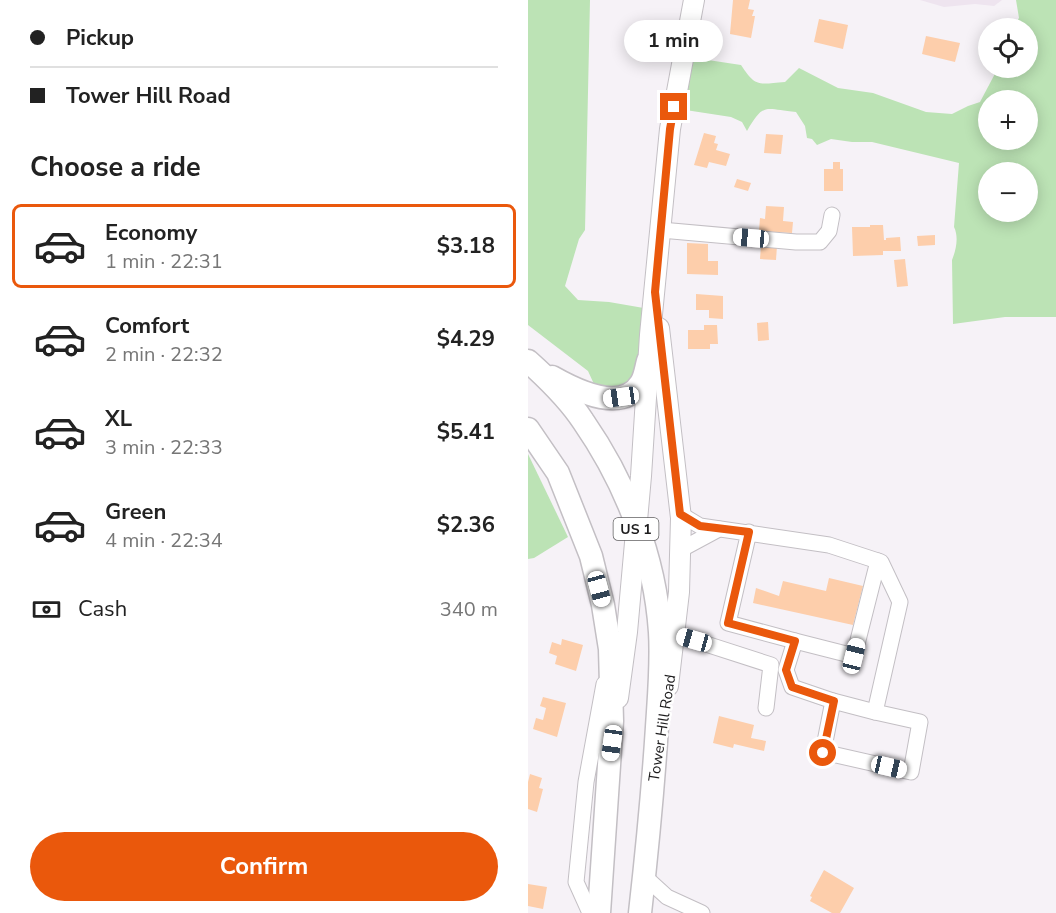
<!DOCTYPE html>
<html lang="en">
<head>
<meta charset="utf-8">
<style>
  body { margin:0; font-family:"Nunito Sans",sans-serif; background:#f6f6f6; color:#222; height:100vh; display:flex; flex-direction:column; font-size:22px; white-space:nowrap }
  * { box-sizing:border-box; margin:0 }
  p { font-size:20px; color:#767676 }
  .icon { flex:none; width:33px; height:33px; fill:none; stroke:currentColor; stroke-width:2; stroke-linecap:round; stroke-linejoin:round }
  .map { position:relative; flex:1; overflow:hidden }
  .details { display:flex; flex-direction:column; background:#fff; width:528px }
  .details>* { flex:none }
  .guide { display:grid; align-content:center; height:132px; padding:0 30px; background:#fff }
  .tools { position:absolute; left:450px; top:18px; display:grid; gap:12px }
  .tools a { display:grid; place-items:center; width:60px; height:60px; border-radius:50%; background:#fff; box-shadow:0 3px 15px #0003; font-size:30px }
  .end { position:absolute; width:27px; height:27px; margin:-14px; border:8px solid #ea580c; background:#fff; box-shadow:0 0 0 3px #fff }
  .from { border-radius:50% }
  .bubble { position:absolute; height:42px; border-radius:21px; background:#fff; box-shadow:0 3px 15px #0003; font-size:20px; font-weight:700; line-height:42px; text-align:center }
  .car { position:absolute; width:18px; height:36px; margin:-18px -9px; border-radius:8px; box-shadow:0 0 4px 2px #0007; background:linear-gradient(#fff 24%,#345 0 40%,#fff 0 76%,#345 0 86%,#fff 0) }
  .guide b { display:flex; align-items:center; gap:21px; height:57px; font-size:22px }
  .guide b+b { border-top:2px solid #e0e0e0 }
  .guide i { width:15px; height:15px; background:#222 }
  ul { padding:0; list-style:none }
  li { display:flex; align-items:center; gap:18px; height:84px; margin:0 12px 9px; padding:0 18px; border:3px solid transparent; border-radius:9px }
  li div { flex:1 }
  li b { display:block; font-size:22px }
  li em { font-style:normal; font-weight:700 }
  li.active { border-color:#ea580c }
  li>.icon { width:54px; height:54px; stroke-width:1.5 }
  h2 { padding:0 30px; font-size:27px; line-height:72px }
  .pay { display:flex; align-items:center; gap:15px; height:66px; padding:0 30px; font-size:22px }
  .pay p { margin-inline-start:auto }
  .cta { display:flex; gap:12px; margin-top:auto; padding:12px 30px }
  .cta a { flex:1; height:69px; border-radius:36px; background:#ea580c; color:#fff; font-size:24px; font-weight:700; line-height:69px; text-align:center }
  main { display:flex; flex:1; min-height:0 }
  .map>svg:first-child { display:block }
  .built { fill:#eee4ef }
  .green { fill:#bce3b5; fill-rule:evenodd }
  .building { fill:#fdceab }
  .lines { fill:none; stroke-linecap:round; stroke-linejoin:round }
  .minor-casing { stroke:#c3bfc4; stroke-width:17 }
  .major-casing { stroke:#c3bfc4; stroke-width:22 }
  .highway-casing { stroke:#c3bfc4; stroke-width:25 }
  .minor { stroke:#fff; stroke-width:15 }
  .major { stroke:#fff; stroke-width:20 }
  .highway { stroke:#fff; stroke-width:22 }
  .route { stroke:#ea580c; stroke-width:8 }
  .labels { text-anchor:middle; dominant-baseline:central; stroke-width:5; stroke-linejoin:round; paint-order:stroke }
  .shield { fill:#fff; stroke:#616061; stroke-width:1.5 }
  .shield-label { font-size:14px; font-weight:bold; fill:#1d1c1d }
  .street-label { font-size:15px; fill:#1d1c1d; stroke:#fff }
</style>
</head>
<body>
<main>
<section class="details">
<div class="guide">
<b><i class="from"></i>Pickup</b>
<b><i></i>Tower Hill Road</b>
</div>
<h2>Choose a ride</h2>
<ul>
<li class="active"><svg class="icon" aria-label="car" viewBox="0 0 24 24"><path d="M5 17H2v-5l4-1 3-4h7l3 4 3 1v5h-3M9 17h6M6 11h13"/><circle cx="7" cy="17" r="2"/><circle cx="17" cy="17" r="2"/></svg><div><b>Economy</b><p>1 min · 22:31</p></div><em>$3.18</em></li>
<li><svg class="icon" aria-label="car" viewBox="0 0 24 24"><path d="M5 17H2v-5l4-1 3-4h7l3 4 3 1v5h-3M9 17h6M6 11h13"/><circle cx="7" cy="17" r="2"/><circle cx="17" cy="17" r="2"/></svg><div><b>Comfort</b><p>2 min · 22:32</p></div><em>$4.29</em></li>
<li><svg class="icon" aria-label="car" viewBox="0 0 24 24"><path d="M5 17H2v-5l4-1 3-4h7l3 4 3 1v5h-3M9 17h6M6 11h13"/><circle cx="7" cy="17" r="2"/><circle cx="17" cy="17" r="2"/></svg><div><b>XL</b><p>3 min · 22:33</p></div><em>$5.41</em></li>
<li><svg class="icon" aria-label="car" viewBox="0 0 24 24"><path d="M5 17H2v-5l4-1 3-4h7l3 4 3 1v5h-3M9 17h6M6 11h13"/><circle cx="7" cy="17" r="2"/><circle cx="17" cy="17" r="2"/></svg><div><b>Green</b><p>4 min · 22:34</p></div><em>$2.36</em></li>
</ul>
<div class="pay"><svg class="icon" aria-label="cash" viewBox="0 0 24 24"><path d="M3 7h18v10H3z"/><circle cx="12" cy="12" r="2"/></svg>Cash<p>340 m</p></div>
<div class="cta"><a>Confirm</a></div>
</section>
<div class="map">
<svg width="528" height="913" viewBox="0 0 528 913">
  <rect width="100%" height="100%" fill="#f6f2f7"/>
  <!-- built -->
  <path class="built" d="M392,0H474L466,6L447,4L416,7Z"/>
  <!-- green -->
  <g class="green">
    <path d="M0,0H62L57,230L51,239L37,286L50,300L81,302L133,311L124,373L71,395L60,371L0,325Z"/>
    <path d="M488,0H528V317H477L425,324L424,260C428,250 431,237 426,227L431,163L344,142H324L303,139L289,145L284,139L279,138L277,126L268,112C236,109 236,102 219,131L214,122L203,117L151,109L160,57L213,65C228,88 231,84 257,82L271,68L310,88L345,93L398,112L424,114L440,106L452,102L470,68H500V28H484L491,18ZM460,100H500V140H460ZM460,172H500V212H460Z"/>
    <path d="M0,454L40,537L6,558L0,559Z"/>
  </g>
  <!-- building -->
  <g class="building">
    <path d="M205,0H222L220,9L226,10L224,16H227L223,38L202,34Z"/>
    <path d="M291,19L320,25L315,49L286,42Z"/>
    <path d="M398,36L432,43L427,62L394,54Z"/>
    <path d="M176,133L188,136L186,143L190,144L188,150L202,154L198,166L181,162L179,168L166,165Z"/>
    <path d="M238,134L255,135L253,154L236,153Z"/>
    <path d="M305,162H312V169H315V191H296V169H305Z"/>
    <path d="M209,179L223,183L220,191L206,187Z"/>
    <path d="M238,206L256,207L255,221L265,222L264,233L231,231L232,218L237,219Z"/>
    <path d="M342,225H355L356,240H358V238L372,237L373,251H355V255L325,256L324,227H342Z"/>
    <path d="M407,235V245L390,246L389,236Z"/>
    <path d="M159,243L180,244V261H190V275L159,274Z"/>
    <path d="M233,245L249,246L248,260L232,259Z"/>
    <path d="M377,259L380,286L369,287L366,260Z"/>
    <path d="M168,294L195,296V319L181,318V310H168Z"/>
    <path d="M240,322L241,340L230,341L229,323Z"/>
    <path d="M176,325H189L190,344H182V349H160V330H176Z"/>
    <path d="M301,578L335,586L325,625L225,603L228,588L251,596L255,581L298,591Z"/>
    <path d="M34,639L55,645L48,671L27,664L29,656L21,653L24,642L33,645Z"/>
    <path d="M15,697L38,703L29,737L5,729L8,718L15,720L18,708L12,706Z"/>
    <path d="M191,716L226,725L223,738L238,741L236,751L206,744L205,748L185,743Z"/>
    <path d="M2,774L14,778L11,788L15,789L9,812L0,809V782Z"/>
    <path d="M296,870L326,888L312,913H304L282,901L284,897L282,896Z"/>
    <path d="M0,884L19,887L15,909L0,906Z"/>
  </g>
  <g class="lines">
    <defs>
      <g id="minor">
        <path d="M133,230L268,242H292L301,231L304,215"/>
        <path d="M152,514L172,526L301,545L353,562L372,602L347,712L392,722L383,772L295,752L305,701L264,687L258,670L267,641L200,623L221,532"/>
        <path d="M152,550L191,529"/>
        <path d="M147,634L243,665L238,708"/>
        <path d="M267,641L326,656L350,561"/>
        <path d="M305,701L347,712"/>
        <path d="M116,876L139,897L174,913"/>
        <path d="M62,913L48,882L58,782L76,684"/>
      </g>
      <g id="major">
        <path d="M131,328L153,518L151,592L140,686"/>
        <path d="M90,698L99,632L113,476L122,335L142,129L166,0"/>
      </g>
      <g id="highway">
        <path d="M0,361C20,379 40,398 55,421C98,483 127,557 132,632C134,663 131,696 129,727C125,789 119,851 112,913"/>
        <path d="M24,377C47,390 94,414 113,383C117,377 118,368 120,361"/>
        <path d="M0,429L30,473L63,556L75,605L82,649L84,721L71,913"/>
      </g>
    </defs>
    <!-- minor casing -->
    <use href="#minor" class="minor-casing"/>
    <!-- major casing -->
    <use href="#major" class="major-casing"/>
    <!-- highway casing -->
    <use href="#highway" class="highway-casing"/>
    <!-- minor -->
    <use href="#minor" class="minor"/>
    <!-- major -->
    <use href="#major" class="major"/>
    <!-- highway -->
    <use href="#highway" class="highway"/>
  </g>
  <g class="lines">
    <!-- route -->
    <path class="route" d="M146,107L142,129L127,292L152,514L172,526L221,532L200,623L267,641L258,670L264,687L306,701L295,753"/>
  </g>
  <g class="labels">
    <!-- shield labels -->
    <rect class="shield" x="85.5" y="518" width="45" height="22" rx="4.5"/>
    <g class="shield-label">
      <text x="108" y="529">US 1</text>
    </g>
    <!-- street labels -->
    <g class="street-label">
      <text transform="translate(134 728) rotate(-81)">Tower Hill Road</text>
    </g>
  </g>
</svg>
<div class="tools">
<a><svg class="icon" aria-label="locate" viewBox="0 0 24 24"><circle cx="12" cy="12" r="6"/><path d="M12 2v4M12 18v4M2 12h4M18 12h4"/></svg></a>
<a>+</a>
<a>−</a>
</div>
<i class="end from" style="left:295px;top:753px"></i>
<i class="end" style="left:146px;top:107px"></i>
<div class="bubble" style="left:96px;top:20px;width:99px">1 min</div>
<i class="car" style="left:223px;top:238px;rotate:275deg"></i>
<i class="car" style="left:93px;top:397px;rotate:262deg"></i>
<i class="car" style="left:71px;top:589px;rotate:165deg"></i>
<i class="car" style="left:166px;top:640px;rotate:286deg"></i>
<i class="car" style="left:326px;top:656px;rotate:14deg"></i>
<i class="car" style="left:84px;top:743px;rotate:188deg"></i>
<i class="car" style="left:361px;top:767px;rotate:103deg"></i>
</div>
</main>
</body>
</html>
